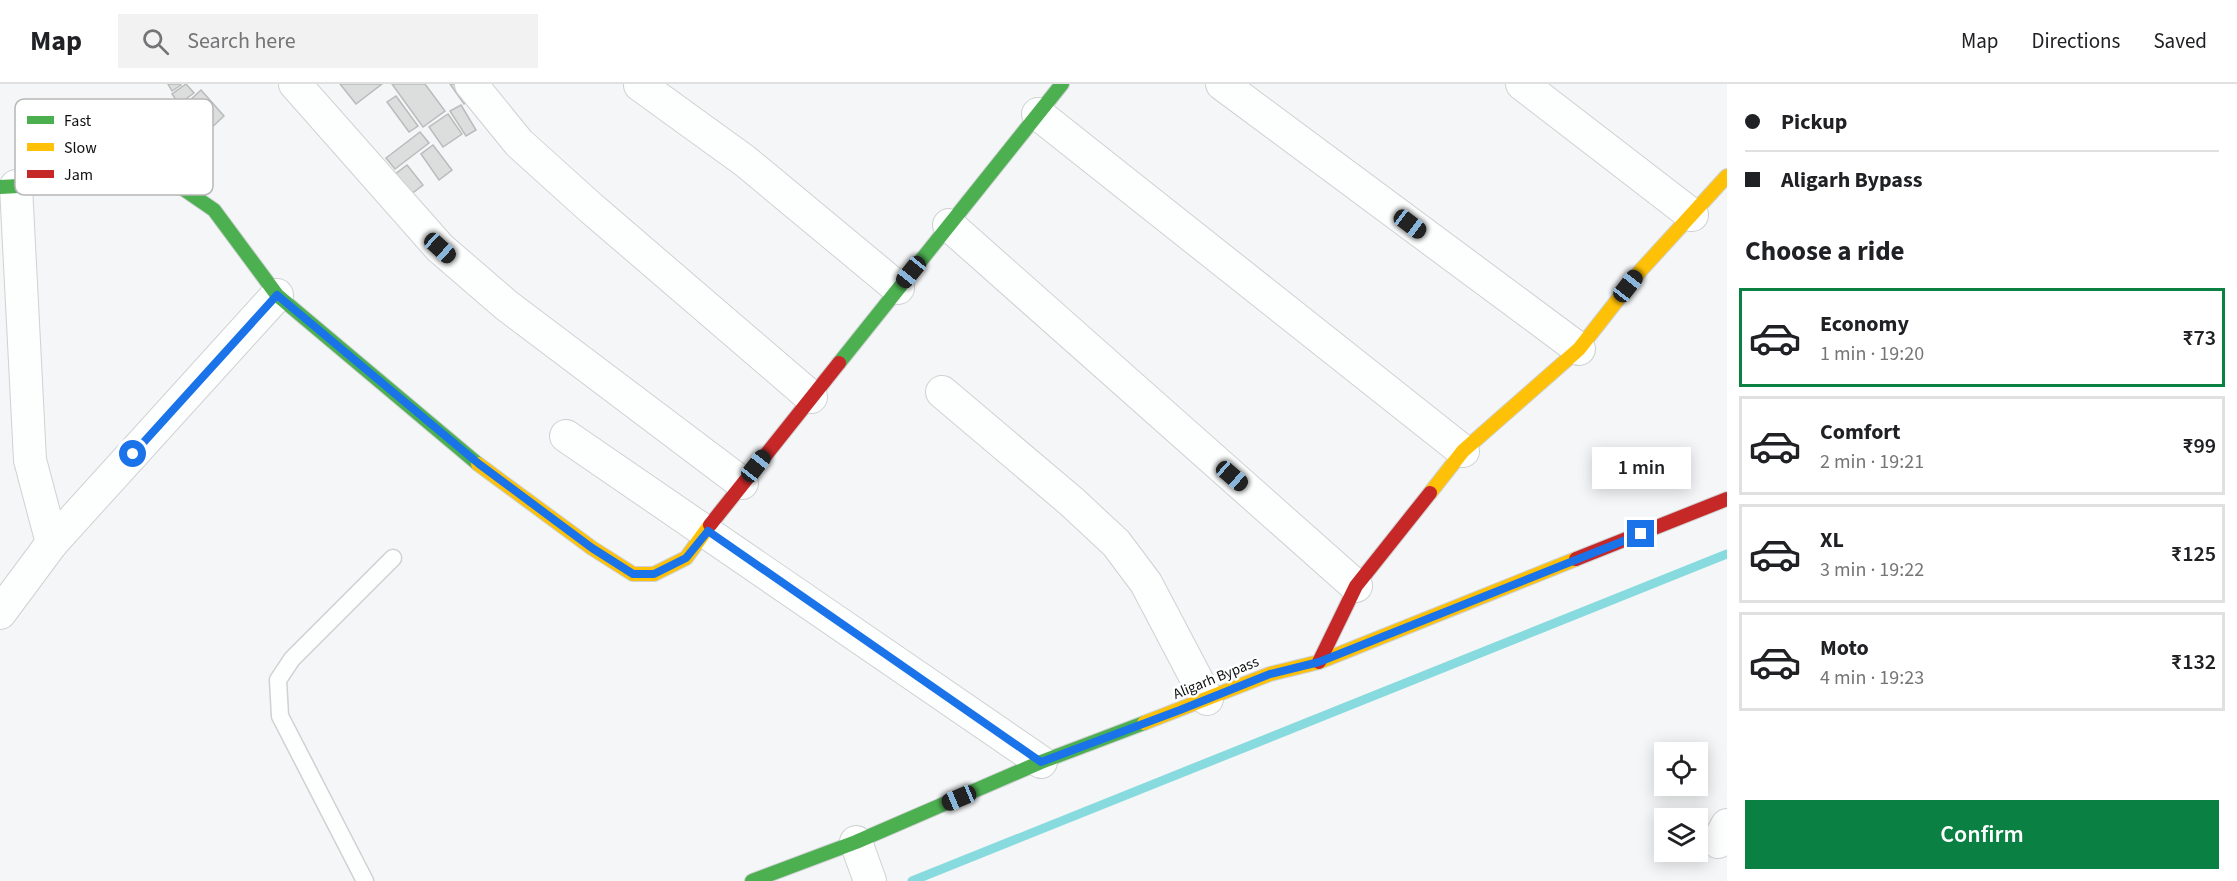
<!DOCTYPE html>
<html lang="en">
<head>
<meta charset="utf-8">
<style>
  body { margin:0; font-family:"Source Sans 3",sans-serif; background:#f2f2f2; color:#202124; height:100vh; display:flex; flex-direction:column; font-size:22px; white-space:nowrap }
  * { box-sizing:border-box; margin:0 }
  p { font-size:20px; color:#757577 }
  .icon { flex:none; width:33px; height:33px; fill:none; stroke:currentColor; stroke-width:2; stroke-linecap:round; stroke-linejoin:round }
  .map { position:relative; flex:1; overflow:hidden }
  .panel { display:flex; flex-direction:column; background:#fff; width:510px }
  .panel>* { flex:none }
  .banner { display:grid; align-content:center; height:132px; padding:0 18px; background:#fff }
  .fabs { position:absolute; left:1654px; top:658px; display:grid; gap:12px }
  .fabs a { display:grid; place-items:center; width:54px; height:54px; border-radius:0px; background:#fff; box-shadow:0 3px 15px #0003; font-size:30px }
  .end { position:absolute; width:27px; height:27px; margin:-14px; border:8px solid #1a73e8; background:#fff; box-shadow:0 0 0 3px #fff }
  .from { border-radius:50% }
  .bubble { position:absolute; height:42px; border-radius:0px; background:#fff; box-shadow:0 3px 15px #0003; font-size:20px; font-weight:600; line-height:42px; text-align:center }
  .car { position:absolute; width:18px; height:36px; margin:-18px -9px; border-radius:8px; box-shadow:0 0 4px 2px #0007; background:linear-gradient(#222 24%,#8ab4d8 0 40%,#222 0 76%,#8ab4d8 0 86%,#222 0) }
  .banner b { display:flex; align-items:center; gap:21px; height:57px; font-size:22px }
  .banner b+b { border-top:2px solid #e0e0e0 }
  .banner i { width:15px; height:15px; background:#202124 }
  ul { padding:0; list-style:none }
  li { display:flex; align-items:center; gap:18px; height:99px; margin:0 12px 9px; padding:0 6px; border:3px solid #e0e0e0; border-radius:0px }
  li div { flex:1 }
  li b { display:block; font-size:22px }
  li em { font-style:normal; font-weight:600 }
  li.selected { border-color:#0b8043 }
  li>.icon { width:54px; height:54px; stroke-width:1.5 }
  h2 { padding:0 18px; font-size:27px; line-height:72px }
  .cta { display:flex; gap:12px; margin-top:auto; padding:12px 18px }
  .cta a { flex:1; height:69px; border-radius:0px; background:#0b8043; color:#fff; font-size:24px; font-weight:600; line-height:69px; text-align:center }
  header { display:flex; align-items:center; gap:36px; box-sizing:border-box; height:84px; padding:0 30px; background:#fff; border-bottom:2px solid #e0e0e0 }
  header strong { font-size:28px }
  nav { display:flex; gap:33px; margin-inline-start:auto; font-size:21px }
  .search { width:420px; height:54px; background:#f2f2f2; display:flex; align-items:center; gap:15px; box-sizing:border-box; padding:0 21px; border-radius:0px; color:#757577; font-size:22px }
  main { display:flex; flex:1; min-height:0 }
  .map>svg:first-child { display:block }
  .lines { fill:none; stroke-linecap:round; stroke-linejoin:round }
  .stream { stroke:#87dade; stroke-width:9 }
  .building { fill:#dcdede; stroke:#babbbc; stroke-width:1.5 }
  .lane-casing { stroke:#cfd1d2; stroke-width:19 }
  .street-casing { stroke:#cfd1d2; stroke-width:34 }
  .fast-casing { stroke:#cfd1d2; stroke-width:16 }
  .slow-casing { stroke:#cfd1d2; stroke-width:16 }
  .jam-casing { stroke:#cfd1d2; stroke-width:16 }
  .lane { stroke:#fdfefe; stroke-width:16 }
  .street { stroke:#fdfefe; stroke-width:32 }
  .fast { stroke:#4caf50; stroke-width:14 }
  .slow { stroke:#ffc107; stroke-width:14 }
  .jam { stroke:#c62828; stroke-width:14 }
  .route { stroke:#1a73e8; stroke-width:8 }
  .labels { text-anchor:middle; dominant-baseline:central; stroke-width:5; stroke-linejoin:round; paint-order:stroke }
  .street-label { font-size:15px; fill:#0e0f0f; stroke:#fff }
  .key { fill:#fff; stroke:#b7b7b7; stroke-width:1.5 }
  .key-label { font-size:16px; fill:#0e0f0f }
</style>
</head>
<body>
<header>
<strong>Map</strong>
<div class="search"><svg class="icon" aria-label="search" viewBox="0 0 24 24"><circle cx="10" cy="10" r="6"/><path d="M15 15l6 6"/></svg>Search here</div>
<nav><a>Map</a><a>Directions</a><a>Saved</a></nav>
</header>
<main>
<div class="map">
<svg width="1727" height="797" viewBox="0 0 1727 797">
  <rect width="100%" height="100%" fill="#f4f6f7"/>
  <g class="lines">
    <!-- stream -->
    <path class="stream" d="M912,797L1727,470"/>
  </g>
  <!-- building -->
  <g class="building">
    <path d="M168,0H180L181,1L172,7Z"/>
    <path d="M186,0L194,9L179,20L172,10Z"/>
    <path d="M340,0H382L356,20Z"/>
    <path d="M392,0H425L445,27L423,43Z"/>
    <path d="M450,0H465L474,12L464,20Z"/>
    <path d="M201,6L224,32L209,46L186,20Z"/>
    <path d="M396,12L418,42L409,48L387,18Z"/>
    <path d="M461,21L476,46L466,52L450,27Z"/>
    <path d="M448,30L462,50L443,63L429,43Z"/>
    <path d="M420,48L429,59L395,85L386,74Z"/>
    <path d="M433,61L452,86L439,96L421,70Z"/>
    <path d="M407,81L423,101L410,111L394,91Z"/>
  </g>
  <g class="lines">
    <defs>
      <path id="lane" d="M365,797L280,632L278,596L292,575L393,474"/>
      <g id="street">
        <path d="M295,0L440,164L506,221L742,399"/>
        <path d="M471,0L519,59L591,124L811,313"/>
        <path d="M1222,0L1579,265"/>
        <path d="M1522,0L1692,131"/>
        <path d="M640,1L745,77L898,204"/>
        <path d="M1038,30L1463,367"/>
        <path d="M16,102L30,376L52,459"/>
        <path d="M949,141L1356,502"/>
        <path d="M942,308L1072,418L1116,459L1146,499L1207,615"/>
        <path d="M566,352L1041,678"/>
        <path d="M0,529L52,459L277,211"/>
        <path d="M856,758L870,797"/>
        <path d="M1718,758L1727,741"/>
      </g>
      <g id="fast">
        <path d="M0,103L130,96L182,104L214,126L277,211L478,380"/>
        <path d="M839,279L1062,0"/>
        <path d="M752,797L856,758L1041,678L1144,639"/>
      </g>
      <g id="slow">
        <path d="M478,380L592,464L633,490H654L686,474L710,441"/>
        <path d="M1430,409L1463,367L1579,265L1641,186L1727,92"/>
        <path d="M1144,639L1270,590L1319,578L1576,475"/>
      </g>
      <g id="jam">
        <path d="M710,441L839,279"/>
        <path d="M1576,475L1727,415"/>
        <path d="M1319,578L1356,502L1430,409"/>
      </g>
    </defs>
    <!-- lane casing -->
    <use href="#lane" class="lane-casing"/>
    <!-- street casing -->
    <use href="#street" class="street-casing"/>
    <!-- fast casing -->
    <use href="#fast" class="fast-casing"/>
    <!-- slow casing -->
    <use href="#slow" class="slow-casing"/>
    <!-- jam casing -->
    <use href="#jam" class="jam-casing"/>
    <!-- lane -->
    <use href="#lane" class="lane"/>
    <!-- street -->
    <use href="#street" class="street"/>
    <!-- fast -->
    <use href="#fast" class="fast"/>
    <!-- slow -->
    <use href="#slow" class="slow"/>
    <!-- jam -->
    <use href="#jam" class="jam"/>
  </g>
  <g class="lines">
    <!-- route -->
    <path class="route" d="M133,370L277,211L479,380L592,464L633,490H654L686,474L708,447L1041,678L1180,626L1270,590L1319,578L1641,450"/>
  </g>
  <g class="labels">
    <!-- street labels -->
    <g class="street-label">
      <text transform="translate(1216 594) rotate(-22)">Aligarh Bypass</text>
    </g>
  </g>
  <!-- legend -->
  <rect x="15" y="15" width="198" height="96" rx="9" class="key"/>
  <rect x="27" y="32" width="27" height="8" fill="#4caf50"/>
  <rect x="27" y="59" width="27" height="8" fill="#ffc107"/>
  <rect x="27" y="86" width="27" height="8" fill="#c62828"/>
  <g class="key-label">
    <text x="64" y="42">Fast</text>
    <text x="64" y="69">Slow</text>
    <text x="64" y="96">Jam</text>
  </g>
</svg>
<div class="fabs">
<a><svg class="icon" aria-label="locate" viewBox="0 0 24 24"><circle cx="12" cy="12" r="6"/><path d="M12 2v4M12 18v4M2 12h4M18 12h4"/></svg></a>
<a><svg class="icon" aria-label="layers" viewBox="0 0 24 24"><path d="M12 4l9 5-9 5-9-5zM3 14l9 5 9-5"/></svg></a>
</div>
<i class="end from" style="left:133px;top:370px"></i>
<i class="end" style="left:1641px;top:450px"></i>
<div class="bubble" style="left:1592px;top:363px;width:99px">1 min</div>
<i class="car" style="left:1410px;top:140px;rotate:127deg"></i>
<i class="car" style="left:440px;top:164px;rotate:132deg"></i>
<i class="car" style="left:911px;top:188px;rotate:219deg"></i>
<i class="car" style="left:1628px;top:202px;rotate:38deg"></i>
<i class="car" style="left:756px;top:382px;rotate:38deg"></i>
<i class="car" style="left:1232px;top:392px;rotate:131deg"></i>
<i class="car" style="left:959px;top:714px;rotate:247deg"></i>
</div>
<section class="panel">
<div class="banner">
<b><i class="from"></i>Pickup</b>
<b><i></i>Aligarh Bypass</b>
</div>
<h2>Choose a ride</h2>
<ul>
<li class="selected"><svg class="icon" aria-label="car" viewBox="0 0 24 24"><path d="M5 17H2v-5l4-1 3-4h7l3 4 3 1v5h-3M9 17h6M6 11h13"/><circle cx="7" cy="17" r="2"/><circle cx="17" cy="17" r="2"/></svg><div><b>Economy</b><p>1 min · 19:20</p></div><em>₹73</em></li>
<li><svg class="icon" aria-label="car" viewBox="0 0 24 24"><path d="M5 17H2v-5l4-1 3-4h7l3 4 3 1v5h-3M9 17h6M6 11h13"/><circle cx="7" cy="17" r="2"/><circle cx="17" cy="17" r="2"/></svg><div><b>Comfort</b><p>2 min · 19:21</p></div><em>₹99</em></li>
<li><svg class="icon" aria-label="car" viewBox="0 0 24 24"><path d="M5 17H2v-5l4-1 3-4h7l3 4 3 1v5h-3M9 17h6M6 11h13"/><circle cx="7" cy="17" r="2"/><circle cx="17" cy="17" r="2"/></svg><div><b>XL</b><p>3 min · 19:22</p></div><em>₹125</em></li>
<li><svg class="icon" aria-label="car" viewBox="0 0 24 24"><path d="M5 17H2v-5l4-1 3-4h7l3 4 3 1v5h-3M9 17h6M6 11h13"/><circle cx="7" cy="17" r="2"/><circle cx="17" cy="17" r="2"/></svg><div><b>Moto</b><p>4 min · 19:23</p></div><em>₹132</em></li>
</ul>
<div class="cta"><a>Confirm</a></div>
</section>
</main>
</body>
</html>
